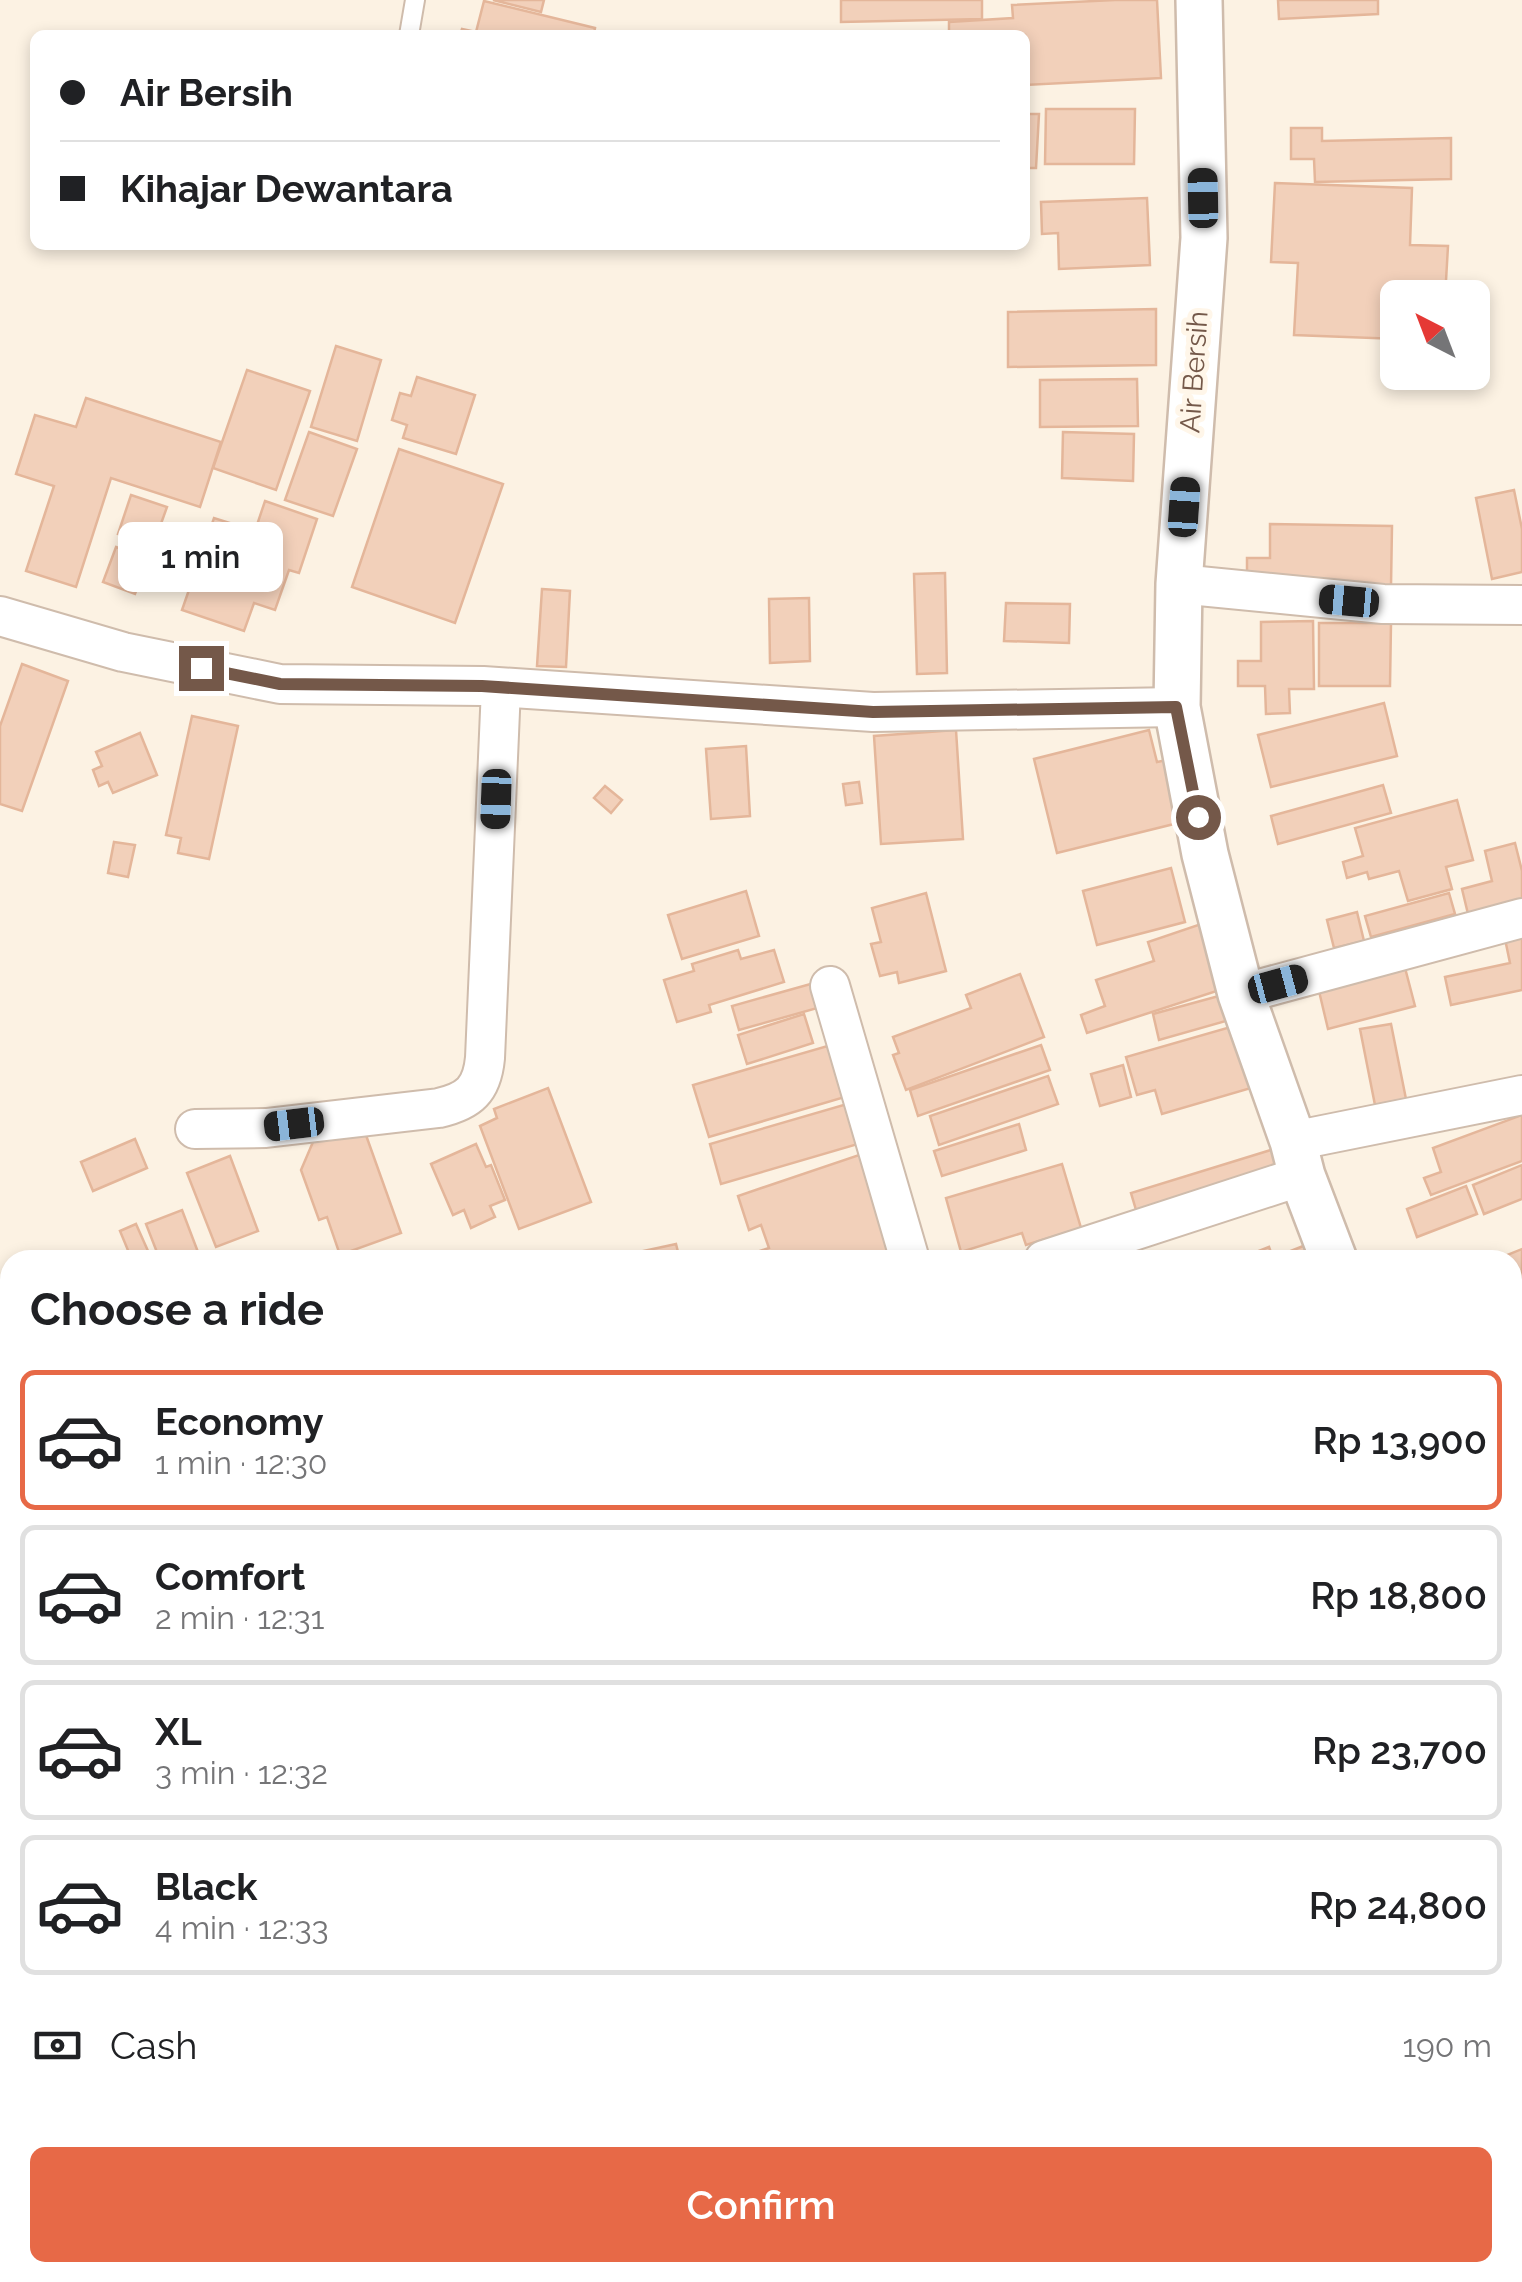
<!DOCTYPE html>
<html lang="en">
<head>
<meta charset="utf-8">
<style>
  body { margin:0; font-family:Raleway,sans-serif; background:#f6f6f6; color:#202124; height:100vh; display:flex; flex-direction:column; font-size:38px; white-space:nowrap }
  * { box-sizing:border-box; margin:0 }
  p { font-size:32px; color:#757577 }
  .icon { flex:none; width:55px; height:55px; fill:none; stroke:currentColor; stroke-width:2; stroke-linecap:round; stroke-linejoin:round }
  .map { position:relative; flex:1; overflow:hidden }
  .panel { position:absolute; left:0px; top:1250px; width:1522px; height:1032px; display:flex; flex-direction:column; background:#fff; border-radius:30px 30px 0 0; box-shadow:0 5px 15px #0003 }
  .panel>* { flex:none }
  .banner { position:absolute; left:30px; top:30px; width:1000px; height:220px; border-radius:15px; box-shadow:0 5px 15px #0003; display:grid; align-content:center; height:220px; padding:0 30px; background:#fff }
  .needle { width:65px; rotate:318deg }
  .tools { position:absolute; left:1380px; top:280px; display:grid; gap:20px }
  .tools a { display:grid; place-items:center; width:110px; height:110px; border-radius:15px; background:#fff; box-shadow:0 5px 15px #0003; font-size:50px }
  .end { position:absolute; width:45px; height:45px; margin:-22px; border:12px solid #745849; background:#fff; box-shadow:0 0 0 5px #fff }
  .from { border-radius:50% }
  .bubble { position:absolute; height:70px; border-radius:15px; background:#fff; box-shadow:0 5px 15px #0003; font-size:32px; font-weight:600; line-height:70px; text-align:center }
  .car { position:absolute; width:30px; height:60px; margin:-30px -15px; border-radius:12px; box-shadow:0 0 8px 2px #0007; background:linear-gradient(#222 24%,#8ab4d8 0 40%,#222 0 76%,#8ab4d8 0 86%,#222 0) }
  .banner b { display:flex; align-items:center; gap:35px; height:95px; font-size:38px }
  .banner b+b { border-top:2px solid #e0e0e0 }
  .banner i { width:25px; height:25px; background:#202124 }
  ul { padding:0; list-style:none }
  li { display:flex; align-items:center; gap:30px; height:140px; margin:0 20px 15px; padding:0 10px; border:5px solid #e0e0e0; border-radius:15px }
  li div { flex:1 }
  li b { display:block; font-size:38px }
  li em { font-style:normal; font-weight:600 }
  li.on { border-color:#e76947 }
  li>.icon { width:90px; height:90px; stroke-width:1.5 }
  h2 { padding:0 30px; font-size:45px; line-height:120px }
  .pay { display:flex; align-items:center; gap:25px; height:110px; padding:0 30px; font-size:38px }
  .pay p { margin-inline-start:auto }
  .primary-button { display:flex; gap:20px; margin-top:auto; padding:20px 30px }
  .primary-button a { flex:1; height:115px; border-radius:15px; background:#e76947; color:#fff; font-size:40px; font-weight:600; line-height:115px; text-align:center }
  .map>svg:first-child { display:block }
  .building { fill:#f2d0ba; stroke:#e4b69a; stroke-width:2.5 }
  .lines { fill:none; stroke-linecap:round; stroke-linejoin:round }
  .service-casing { stroke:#cfbcac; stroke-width:22 }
  .minor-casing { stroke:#cfbcac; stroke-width:42 }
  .tertiary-casing { stroke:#cfbcac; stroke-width:50 }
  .trunk-casing { stroke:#d8d0cc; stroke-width:60 }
  .service { stroke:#fff; stroke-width:18 }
  .minor { stroke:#fff; stroke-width:38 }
  .tertiary { stroke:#fff; stroke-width:45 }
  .trunk { stroke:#f9c49a; stroke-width:55 }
  .route { stroke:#745849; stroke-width:12 }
  .labels { text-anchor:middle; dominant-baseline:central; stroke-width:10; stroke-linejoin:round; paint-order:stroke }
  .street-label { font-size:28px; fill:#745849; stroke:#fff6e9 }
</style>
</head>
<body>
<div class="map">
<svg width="1522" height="2282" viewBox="0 0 1522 2282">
  <rect width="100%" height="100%" fill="#fcf2e3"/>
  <!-- building -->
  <g class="building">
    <path d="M493,0H544L541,12Z"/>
    <path d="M841,0H982V19L841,22Z"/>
    <path d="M1115,0H1157L1161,78L1025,85V35H949V22L1013,18L1012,5Z"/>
    <path d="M1278,0H1378V14L1279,19Z"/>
    <path d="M484,1L595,28L594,35H460L462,29L476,32Z"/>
    <path d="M1046,109H1135L1134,164H1045Z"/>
    <path d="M1025,114H1039L1036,168H1025Z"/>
    <path d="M1291,128H1322V141L1451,138V179L1315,182L1314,159H1291Z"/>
    <path d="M1275,183L1412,188L1410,245L1448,246L1445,298H1398V339L1294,335L1298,263L1271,262Z"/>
    <path d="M1147,198L1150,265L1059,269L1058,233L1042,234L1041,202Z"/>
    <path d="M1156,309V365L1008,367V312Z"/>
    <path d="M336,346L381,360L357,441L311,427Z"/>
    <path d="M247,370L310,391L276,490L213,468Z"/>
    <path d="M417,377L475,395L456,454L403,438L407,425L392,420L400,393L411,396Z"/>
    <path d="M1137,379L1138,426L1040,427V380Z"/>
    <path d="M86,398L221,442L200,507L111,478L76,587L26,571L54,486L16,474L35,415L76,427Z"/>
    <path d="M309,432L357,449L333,516L285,500Z"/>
    <path d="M1063,432L1134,434L1133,481L1062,478Z"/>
    <path d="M399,449L503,484L455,623L352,587Z"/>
    <path d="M1514,490L1522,529V572L1492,579L1476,498Z"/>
    <path d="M131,495L167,507L153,546L118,534Z"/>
    <path d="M265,501L317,519L299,573L289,570L275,610L254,603L244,631L182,610L214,518L255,531Z"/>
    <path d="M1270,524L1392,526L1391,586L1247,584V558H1270Z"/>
    <path d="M116,547L148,559L135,594L103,582Z"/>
    <path d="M945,573L947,673L917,674L914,574Z"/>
    <path d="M542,589L570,591L566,667L537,666Z"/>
    <path d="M809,598L810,661L770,663L769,599Z"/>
    <path d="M1006,603L1070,604L1069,643L1004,641Z"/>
    <path d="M1313,621L1314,689H1289L1290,713L1266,714L1265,686H1238V661H1261V622Z"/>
    <path d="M1319,623H1391L1390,686H1319Z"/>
    <path d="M22,664L68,681L22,811L0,804V726Z"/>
    <path d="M1384,703L1397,756L1271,787L1258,735Z"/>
    <path d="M192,716L238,726L209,859L178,853L181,838L166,835Z"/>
    <path d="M956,730L963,839L881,844L874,736Z"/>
    <path d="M1149,730L1157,762L1167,760L1182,822L1057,853L1034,759Z"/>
    <path d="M140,733L157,775L113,793L108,782L99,786L93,770L102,766L96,752Z"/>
    <path d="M746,746L750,816L711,819L706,749Z"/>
    <path d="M859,782L862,803L846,805L843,784Z"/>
    <path d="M1383,785L1391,813L1278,844L1271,816Z"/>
    <path d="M605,786L622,800L611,813L594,798Z"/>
    <path d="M1457,800L1473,860L1446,867L1452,889L1408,901L1399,871L1369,879L1367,872L1347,878L1343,862L1363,856L1355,828Z"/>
    <path d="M114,842L135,845L128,877L108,873Z"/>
    <path d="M1515,843L1522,871V900L1468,914L1462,889L1492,881L1485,851Z"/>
    <path d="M1171,868L1185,922L1097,945L1083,891Z"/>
    <path d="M746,891L759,936L682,959L668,915Z"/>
    <path d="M926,893L946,971L899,983L897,972L880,976L871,944L881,942L872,908Z"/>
    <path d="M1449,893L1455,914L1371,937L1365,916Z"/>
    <path d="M1357,912L1364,941L1334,948L1327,920Z"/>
    <path d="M1204,923L1226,988L1087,1033L1081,1015L1105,1006L1096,980L1154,961L1148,942Z"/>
    <path d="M1522,935V990L1451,1005L1445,977L1510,963L1505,939Z"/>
    <path d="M738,950L741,959L774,950L784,982L709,1005L711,1012L677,1022L664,980L694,971L692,964Z"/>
    <path d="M1404,964L1415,1006L1328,1029L1318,987Z"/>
    <path d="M1020,974L1044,1037L906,1090L893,1055L899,1053L893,1037L971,1008L966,995Z"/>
    <path d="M814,983L821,1007L739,1030L732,1006Z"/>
    <path d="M1226,994L1233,1019L1159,1040L1153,1014Z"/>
    <path d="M804,1014L813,1043L747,1064L738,1035Z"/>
    <path d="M1241,1024L1258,1086L1162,1114L1155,1090L1137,1095L1126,1057Z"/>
    <path d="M1391,1024L1406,1099L1375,1105L1360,1029Z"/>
    <path d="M831,1045L845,1097L709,1137L693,1085Z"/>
    <path d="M1041,1045L1050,1070L918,1116L910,1090Z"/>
    <path d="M1123,1065L1131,1097L1100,1106L1091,1074Z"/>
    <path d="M1048,1076L1058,1104L939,1145L930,1116Z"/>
    <path d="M548,1088L591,1202L519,1229L480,1126L497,1118L494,1109Z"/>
    <path d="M847,1104L858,1144L721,1184L710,1144Z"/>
    <path d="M1522,1115V1161L1431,1195L1424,1178L1441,1172L1433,1148Z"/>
    <path d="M362,1124L401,1233L340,1255L327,1217L319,1220L301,1170L313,1142Z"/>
    <path d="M1019,1124L1026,1150L942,1176L934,1151Z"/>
    <path d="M135,1139L147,1168L93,1191L81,1162Z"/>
    <path d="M476,1144L486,1167L491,1165L505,1200L490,1206L495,1217L471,1228L464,1210L453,1215L431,1164Z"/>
    <path d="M1274,1149L1282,1176L1139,1220L1131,1193Z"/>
    <path d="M862,1154L894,1249L861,1260H733L769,1248L761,1225L749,1230L738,1196Z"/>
    <path d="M230,1156L258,1231L216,1247L187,1173Z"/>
    <path d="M1062,1164L1081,1228L1026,1245L1022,1233L961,1252L946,1198Z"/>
    <path d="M1522,1165V1199L1484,1214L1473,1185Z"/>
    <path d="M1466,1186L1477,1214L1417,1237L1407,1209Z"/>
    <path d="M182,1210L201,1260H160L146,1224Z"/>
    <path d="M136,1224L152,1260H132L120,1231Z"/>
    <path d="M1316,1241L1323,1260H1236L1269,1247L1273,1258Z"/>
    <path d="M676,1244L680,1260H626L625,1255Z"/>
    <path d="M1522,1249V1282L1512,1286V1260H1495Z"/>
    <path d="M550,1252L551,1260H503Z"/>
    <path d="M1522,1284V1315L1512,1319V1288Z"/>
    <path d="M1522,1373V1402L1512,1406V1377Z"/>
    <path d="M1522,1405V1429L1512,1433V1408Z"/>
    <path d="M1522,1434V1462L1512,1466V1438Z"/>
    <path d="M1513,1469L1522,1489V1508L1512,1512Z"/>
    <path d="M1522,1514V1540L1512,1544V1518Z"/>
    <path d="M1522,1543V1563L1516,1566L1522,1580L1512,1584V1547Z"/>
    <path d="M0,1754L10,1792V1802L0,1805Z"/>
    <path d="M1522,1763V1863L1512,1830V1765Z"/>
    <path d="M1512,1851L1522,1887V1945L1512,1947Z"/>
    <path d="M10,2058V2115L1,2060Z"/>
    <path d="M1512,2100L1522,2144V2275L1497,2281L1495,2272H1512Z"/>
    <path d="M777,2272H808L811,2282H766L764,2276Z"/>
    <path d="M895,2272H950L953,2282H898Z"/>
    <path d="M964,2272H1002L1004,2282H966Z"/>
    <path d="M1035,2272H1106L1108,2282H1037Z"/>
    <path d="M1116,2272H1142L1144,2282H1118Z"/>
    <path d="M1250,2272H1300L1302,2282H1252Z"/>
    <path d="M1303,2272H1333L1335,2282H1304Z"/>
    <path d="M1339,2272H1362L1364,2282H1341Z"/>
    <path d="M1364,2272H1389L1391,2282H1366Z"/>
    <path d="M1396,2272H1435L1437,2282H1397Z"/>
    <path d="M1450,2272H1490L1492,2282H1452Z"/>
  </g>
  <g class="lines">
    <defs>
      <g id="service">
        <path d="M409,35L415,0"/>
        <path d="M373,2282L374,2272"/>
      </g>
      <g id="minor">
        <path d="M1179,584L1383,604L1522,605"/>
        <path d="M0,616L123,652L280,684L483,686L873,712L1177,707"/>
        <path d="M830,986L910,1260"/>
        <path d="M1241,994L1522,918"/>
        <path d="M195,1129L266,1128L439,1108C469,1101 482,1090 485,1058L501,688"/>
        <path d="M1293,1141L1522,1095"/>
        <path d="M1044,1260L1302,1176"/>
        <path d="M1234,2272L1236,2282"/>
      </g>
      <g id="tertiary">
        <path d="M1199,0L1204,238L1179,584L1177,707L1205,854L1241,994L1293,1141L1302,1176L1334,1260"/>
        <path d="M1512,1664L1522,1690"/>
      </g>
      <g id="trunk">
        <path d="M1512,2024L1522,2022"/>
        <path d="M1512,2066L1522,2064"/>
        <path d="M546,2282L583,2272"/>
        <path d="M661,2282L694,2272"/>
      </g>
    </defs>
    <!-- service casing -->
    <use href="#service" class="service-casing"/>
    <!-- minor casing -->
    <use href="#minor" class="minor-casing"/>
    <!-- tertiary casing -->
    <use href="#tertiary" class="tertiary-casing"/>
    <!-- trunk casing -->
    <use href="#trunk" class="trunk-casing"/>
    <!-- service -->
    <use href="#service" class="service"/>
    <!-- minor -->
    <use href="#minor" class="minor"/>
    <!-- tertiary -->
    <use href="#tertiary" class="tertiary"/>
    <!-- trunk -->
    <use href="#trunk" class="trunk"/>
  </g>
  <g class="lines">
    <!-- route -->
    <path class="route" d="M201,668L280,684L482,686L873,712L1176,707L1198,817"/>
  </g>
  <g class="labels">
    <!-- street labels -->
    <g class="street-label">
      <text transform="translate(1194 372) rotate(-86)">Air Bersih</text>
    </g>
  </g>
</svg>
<div class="tools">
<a><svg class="needle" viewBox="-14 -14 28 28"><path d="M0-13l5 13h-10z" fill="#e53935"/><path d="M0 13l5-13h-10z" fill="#757577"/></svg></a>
</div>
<i class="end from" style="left:1198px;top:817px"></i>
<i class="end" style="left:201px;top:668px"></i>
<div class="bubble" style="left:118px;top:522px;width:165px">1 min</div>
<i class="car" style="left:1203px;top:198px;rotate:359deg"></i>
<i class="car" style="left:1184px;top:507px;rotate:4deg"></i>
<i class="car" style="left:1349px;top:601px;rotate:275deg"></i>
<i class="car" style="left:496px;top:799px;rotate:182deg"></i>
<i class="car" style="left:1278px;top:984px;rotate:75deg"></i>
<i class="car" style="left:294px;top:1124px;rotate:263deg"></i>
<div class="banner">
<b><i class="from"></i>Air Bersih</b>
<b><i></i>Kihajar Dewantara</b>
</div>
<section class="panel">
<h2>Choose a ride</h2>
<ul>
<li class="on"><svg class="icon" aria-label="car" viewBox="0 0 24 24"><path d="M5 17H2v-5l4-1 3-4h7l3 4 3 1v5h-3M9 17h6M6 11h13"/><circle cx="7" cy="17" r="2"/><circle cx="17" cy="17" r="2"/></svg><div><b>Economy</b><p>1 min · 12:30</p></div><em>Rp 13,900</em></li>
<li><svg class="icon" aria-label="car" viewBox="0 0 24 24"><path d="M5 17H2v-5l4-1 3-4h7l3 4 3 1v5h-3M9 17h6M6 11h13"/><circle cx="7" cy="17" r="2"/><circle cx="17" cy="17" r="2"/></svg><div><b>Comfort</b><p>2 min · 12:31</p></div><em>Rp 18,800</em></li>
<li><svg class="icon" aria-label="car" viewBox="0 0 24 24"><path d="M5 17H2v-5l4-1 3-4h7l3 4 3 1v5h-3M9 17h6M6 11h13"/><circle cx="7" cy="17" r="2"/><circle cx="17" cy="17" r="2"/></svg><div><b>XL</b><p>3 min · 12:32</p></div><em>Rp 23,700</em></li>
<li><svg class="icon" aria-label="car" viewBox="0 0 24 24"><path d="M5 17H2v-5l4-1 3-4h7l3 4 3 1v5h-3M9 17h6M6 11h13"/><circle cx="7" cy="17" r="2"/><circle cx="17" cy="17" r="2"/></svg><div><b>Black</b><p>4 min · 12:33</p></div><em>Rp 24,800</em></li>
</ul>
<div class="pay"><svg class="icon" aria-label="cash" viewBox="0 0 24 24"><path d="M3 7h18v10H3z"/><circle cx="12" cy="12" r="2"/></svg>Cash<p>190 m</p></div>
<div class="primary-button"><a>Confirm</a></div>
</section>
</div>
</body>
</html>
